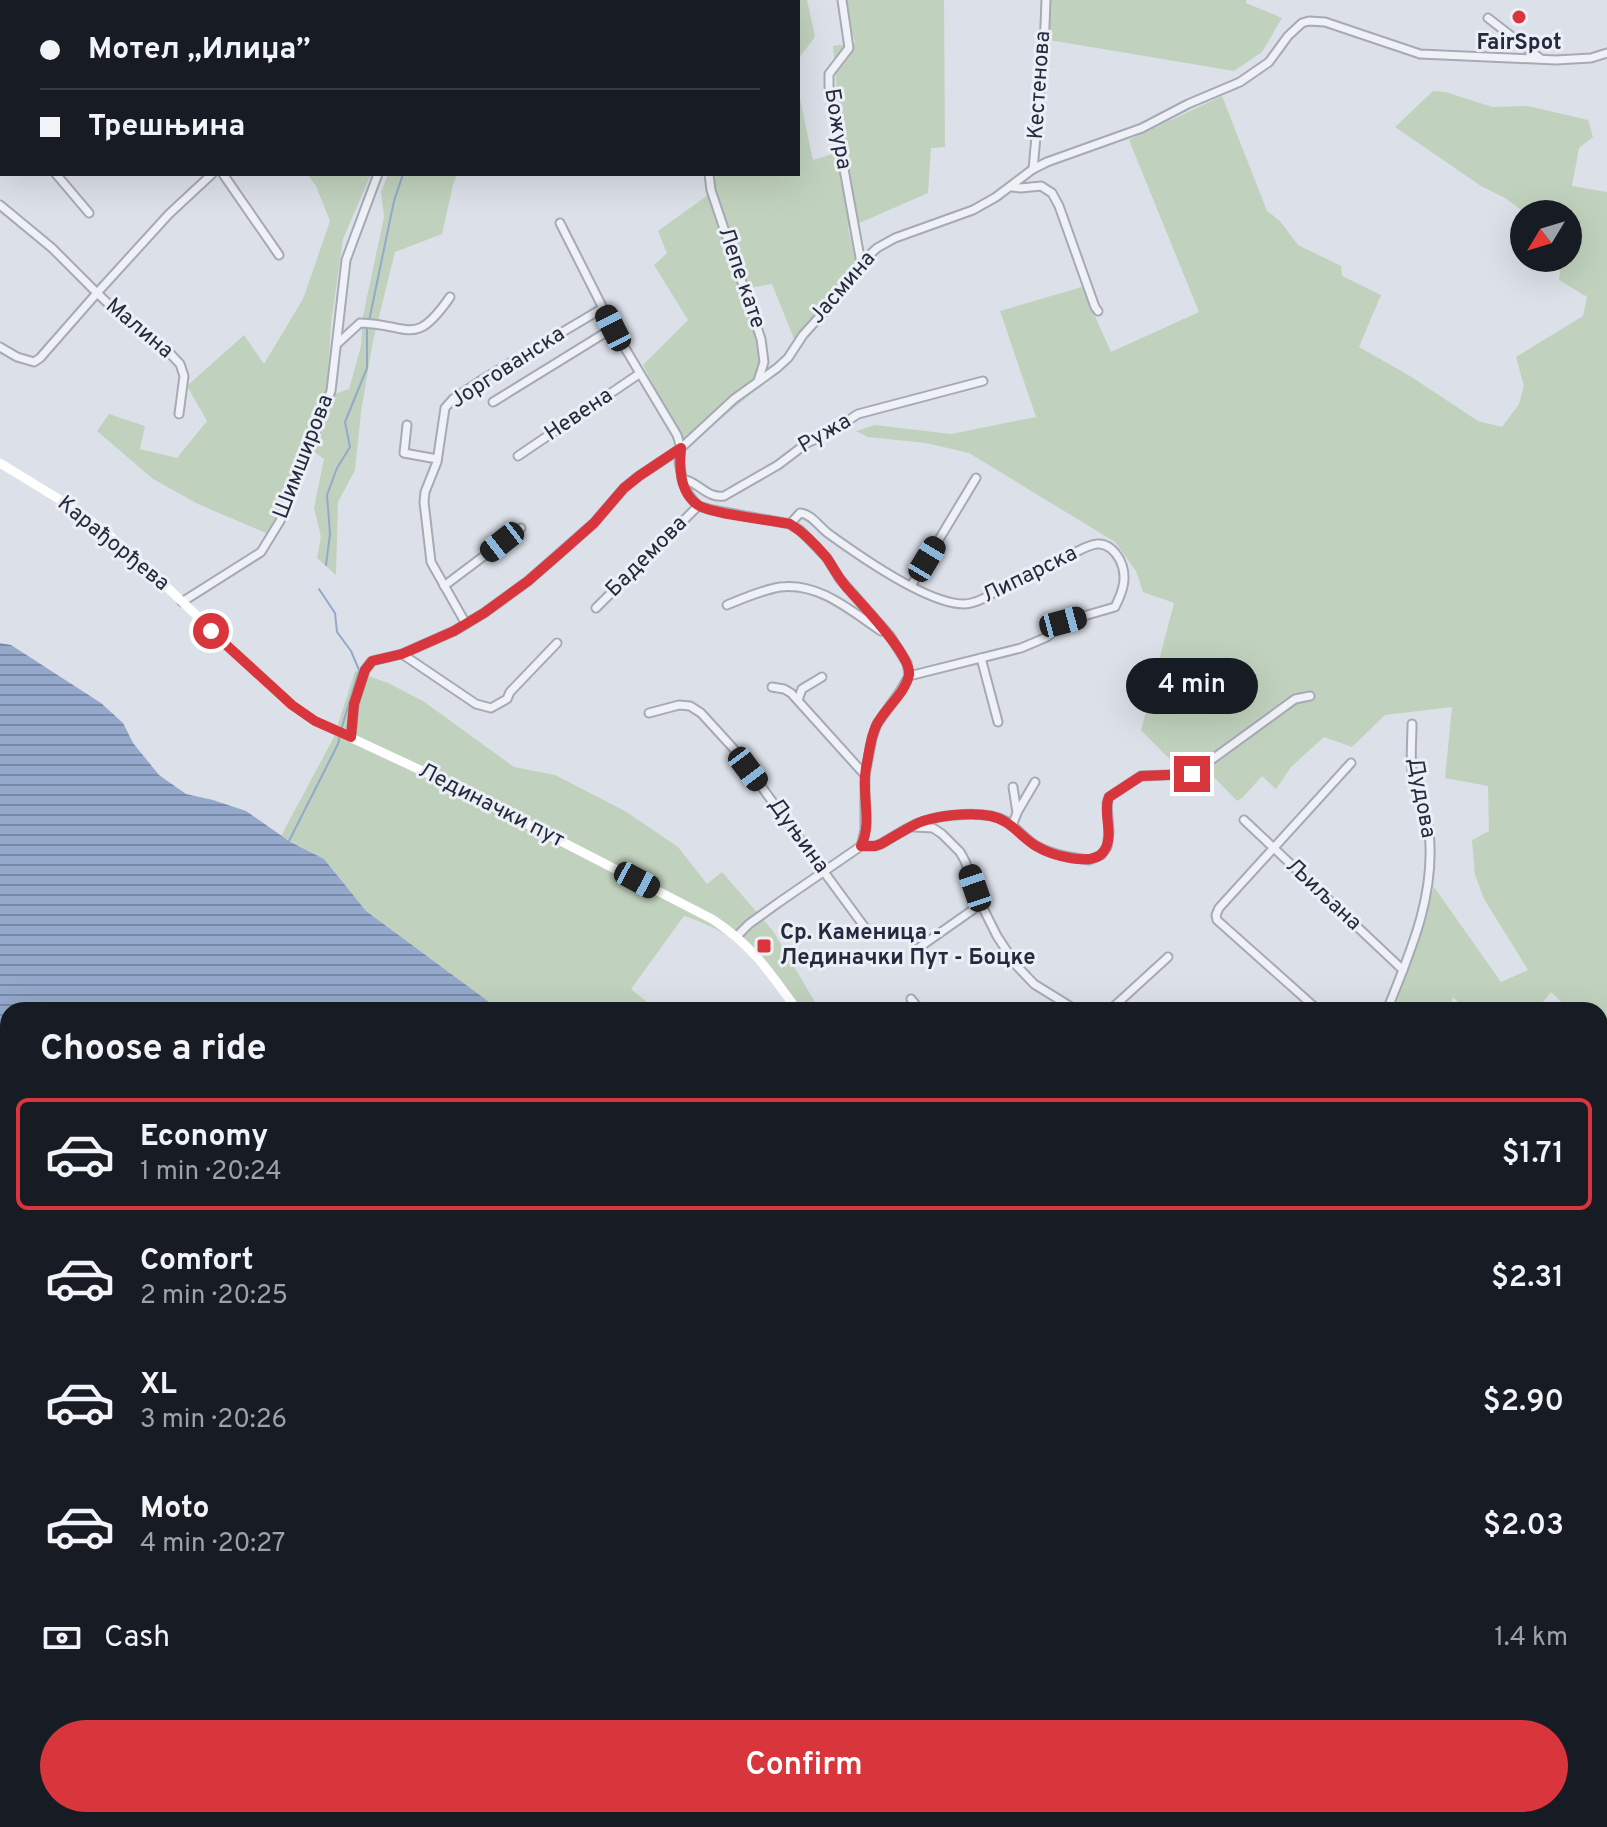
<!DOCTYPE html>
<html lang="en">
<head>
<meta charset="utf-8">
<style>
  body { margin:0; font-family:Overpass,sans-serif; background:#242831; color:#f1f3f6; height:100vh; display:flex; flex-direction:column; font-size:30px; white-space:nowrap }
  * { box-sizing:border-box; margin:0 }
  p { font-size:26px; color:#9ea1a6 }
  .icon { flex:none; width:44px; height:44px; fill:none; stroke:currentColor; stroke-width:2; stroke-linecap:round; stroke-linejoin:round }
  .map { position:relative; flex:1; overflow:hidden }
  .sheet { position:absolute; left:0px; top:1002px; width:1608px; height:826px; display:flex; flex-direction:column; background:#171b24; border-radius:24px 24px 0 0; box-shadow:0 8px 32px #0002 }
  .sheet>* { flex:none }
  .guide { position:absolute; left:0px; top:0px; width:800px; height:176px; box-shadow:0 8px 32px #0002; display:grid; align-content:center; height:176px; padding:0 40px; background:#171b24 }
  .needle { width:52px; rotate:232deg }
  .fabs { position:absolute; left:1510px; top:200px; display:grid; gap:16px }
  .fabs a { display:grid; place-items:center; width:72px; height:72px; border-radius:50%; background:#171b24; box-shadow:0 8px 32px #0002; font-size:40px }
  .end { position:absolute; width:36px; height:36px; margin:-18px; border:10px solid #d8363c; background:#fff; box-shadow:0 0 0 4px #fff }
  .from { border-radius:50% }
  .bubble { position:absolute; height:56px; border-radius:28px; background:#171b24; box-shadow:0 8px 32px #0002; font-size:26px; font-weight:600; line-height:56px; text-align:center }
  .car { position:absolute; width:24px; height:48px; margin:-24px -12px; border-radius:10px; box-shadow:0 0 6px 2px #0007; background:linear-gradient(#222 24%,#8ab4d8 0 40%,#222 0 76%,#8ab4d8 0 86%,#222 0) }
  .guide b { display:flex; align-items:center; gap:28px; height:76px; font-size:30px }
  .guide b+b { border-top:2px solid #363941 }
  .guide i { width:20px; height:20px; background:#f1f3f6 }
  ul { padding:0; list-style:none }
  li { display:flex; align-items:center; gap:24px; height:112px; margin:0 16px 12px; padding:0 24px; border:4px solid transparent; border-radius:12px }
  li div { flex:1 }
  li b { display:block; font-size:30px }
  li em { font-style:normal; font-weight:600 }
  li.on { border-color:#d8363c }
  li>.icon { width:72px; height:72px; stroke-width:1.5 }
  h2 { padding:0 40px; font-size:36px; line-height:96px }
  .pay { display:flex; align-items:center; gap:20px; height:88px; padding:0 40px; font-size:30px }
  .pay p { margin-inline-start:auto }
  .action { display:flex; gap:16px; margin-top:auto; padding:16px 40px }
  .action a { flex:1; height:92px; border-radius:48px; background:#d8363c; color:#fff; font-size:32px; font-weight:600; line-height:92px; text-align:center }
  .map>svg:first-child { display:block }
  .green { fill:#c0d2bd }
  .forest { fill:url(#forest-crowns) }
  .water { fill:url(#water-rules) }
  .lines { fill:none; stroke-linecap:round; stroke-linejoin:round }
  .stream { stroke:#94a8cb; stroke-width:2 }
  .minor-casing { stroke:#a5aab5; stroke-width:11 }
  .minor { stroke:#eff1f6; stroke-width:7 }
  .secondary { stroke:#fff; stroke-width:9 }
  .route { stroke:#d8363c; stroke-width:10 }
  .poi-dot { fill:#d8363c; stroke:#eceff5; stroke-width:3 }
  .labels { text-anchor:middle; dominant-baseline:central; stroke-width:6; stroke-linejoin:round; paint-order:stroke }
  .poi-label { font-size:22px; font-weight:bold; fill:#252b3f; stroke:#eceff5 }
  .street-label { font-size:22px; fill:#252b3f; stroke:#eceff5 }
</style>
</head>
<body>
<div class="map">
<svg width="1607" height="1827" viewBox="0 0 1607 1827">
  <defs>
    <pattern id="forest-crowns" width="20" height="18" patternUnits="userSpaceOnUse" patternTransform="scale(2)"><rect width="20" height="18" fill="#c0d2bd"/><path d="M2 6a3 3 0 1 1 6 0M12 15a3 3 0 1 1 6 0" fill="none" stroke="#a5b4a4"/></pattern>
    <pattern id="water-rules" width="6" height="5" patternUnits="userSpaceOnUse" patternTransform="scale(2)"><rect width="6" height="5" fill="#94a8cb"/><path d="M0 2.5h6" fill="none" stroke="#7989a6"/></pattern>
  </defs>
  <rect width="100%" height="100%" fill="#dce0e8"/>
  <!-- green -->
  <g class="green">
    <path d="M770,0H807L815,37L798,59V2H770Z"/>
    <path d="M844,0H944L945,147L931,148L928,193L848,228L856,263L842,291L794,339L772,284L743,289L764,366L753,392L686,448L643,365L688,320L654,265L667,253L658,231L712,192V179L720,174H798V90L813,160L842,151L833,46L855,43Z"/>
    <path d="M1051,0H1246V3L1282,18L1262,52L1234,71L1049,40Z"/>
    <path d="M1433,91L1446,92L1492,107L1528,106L1588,120L1593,137L1579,148L1572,186L1607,192V1078L1600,1073V1010H1570L1551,992L1536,1010H1466L1453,997L1448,1010H1394L1434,887L1501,982L1528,970L1484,899L1475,875L1472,840L1489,831L1488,786L1445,778L1452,707L1385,715L1352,747L1324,737L1291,767L1276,789L1262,776L1243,797L1237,801L1212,775L1177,767L1141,730L1174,603L1143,592L1136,571L1115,542L969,453L926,443L868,437L856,431L875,425L951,434L1036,417L1000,311L1082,287L1111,352L1199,312L1129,140L1222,96L1267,211L1280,221L1298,245L1341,266L1342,276L1381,295L1359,347L1410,376L1478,421L1502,427L1519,404L1524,386L1516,357L1583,316L1587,297L1559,280L1562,258H1568V214H1527L1505,198L1481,186L1395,127Z"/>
    <path d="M307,174H371L343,239L331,324L327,389L275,524L266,533L198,504L153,479L97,431L109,414L145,426L140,449L177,458L207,421L187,386L244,335L264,364L303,299L330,221L316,186Z"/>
    <path d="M388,174H457L453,185L442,234L395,252L373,341L361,412L355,470L338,502L336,575L317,558L321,537L314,508L324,459L312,450L335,394L349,389L361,346L363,316L384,217L381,192Z"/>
    <path d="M355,671L388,683L423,701L514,767L555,775L625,811L678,847L707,884L722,872L773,931L815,1002L824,1010H791C759,958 743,936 684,916L631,989L657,1010H500L366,911L324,859L281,836L334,737Z"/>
  </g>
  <!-- forest -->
  <g class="forest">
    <path d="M0,1425L8,1430V1820H563L572,1827H0Z"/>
    <path d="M1489,1820H1576L1594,1827H1495Z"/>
  </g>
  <!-- water -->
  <g class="water">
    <path d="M0,643L11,645L101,703L123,723L133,743L159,775L186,794L213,800L246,811L289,841L324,859L366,911L500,1010H8V1362L0,1357Z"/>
    <path d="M703,1820H1489L1495,1827H711Z"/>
  </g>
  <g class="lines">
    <!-- stream -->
    <g class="stream">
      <path d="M494,2L495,0"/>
      <path d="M369,321L394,201L403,174"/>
      <path d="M326,565L330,534L327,495L337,468L350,447L345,422L367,368V327"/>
      <path d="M319,589L335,613L337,632L351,651L359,670L341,730"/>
      <path d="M289,841L338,744L340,736"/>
      <path d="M1512,1827L1525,1821L1549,1827L1578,1824L1593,1827"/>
    </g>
    <defs>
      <g id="minor">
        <path d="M842,0L849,48L829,74V86L861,263"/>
        <path d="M554,2L556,0"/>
        <path d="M741,2L742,0"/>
        <path d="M1488,18L1541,59"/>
        <path d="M0,90L2,93"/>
        <path d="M1033,169L1044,50L1046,0"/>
        <path d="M56,174L89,213"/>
        <path d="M223,174L279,255"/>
        <path d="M709,174L711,190L761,339L764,362L758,381"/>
        <path d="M1012,187L1021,188L1041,186L1052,193L1059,206L1095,307L1098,311"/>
        <path d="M0,205L52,248L97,293L169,214L212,174"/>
        <path d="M560,223L613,328L677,435L681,448L679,462L683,482L689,495L698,506L713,510L790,524L801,531L827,558L839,578L890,636L907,663L909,676L899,693L877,724L872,738L865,775V830L861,846L778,903L749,924L737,936"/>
        <path d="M337,344L360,323C410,324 414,349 450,297"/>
        <path d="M0,347L17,357L34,362L40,358L97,293L115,310L163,346L180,364L184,376L179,414"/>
        <path d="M493,402L613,328"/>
        <path d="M407,425L404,453L437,459"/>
        <path d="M518,456L639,374"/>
        <path d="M682,479C698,481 707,499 724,496L778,465L807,443L829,433L858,414L983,381"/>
        <path d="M790,524L800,513C812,514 819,527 829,534C858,555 928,604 964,604C984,603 1001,586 1018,578C1033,571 1049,566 1063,559C1073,554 1086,545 1097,544C1108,543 1115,551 1120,560C1128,577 1123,591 1115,607L1063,622L1047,637L1021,648L909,676"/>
        <path d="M444,586L521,528"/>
        <path d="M911,586L976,478"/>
        <path d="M182,602L261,552L280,521L331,391L346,260L378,174"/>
        <path d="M727,605C744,598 762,590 780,587C819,582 851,611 881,631"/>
        <path d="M596,608L698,506"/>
        <path d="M466,624L431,562L424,502L425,492L437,462L445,408L453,399L480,381L603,308"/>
        <path d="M402,654L476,704L491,708L507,699L510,692L557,643"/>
        <path d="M981,658L998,722"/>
        <path d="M772,687L784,689L791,693L865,775"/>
        <path d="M798,700L802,689L822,677"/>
        <path d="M649,713L679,705L690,706L701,713L733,748L866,929"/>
        <path d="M351,737L354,704L365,670L372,661L402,654L454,631L484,613L528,581L594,523L624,488L639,476L681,448L734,399L777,368L788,358L803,335L851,282L861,263L877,248L895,238L973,210L996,197L1033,169L1047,162L1142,128L1188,104L1240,82L1269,62L1288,36L1302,23L1309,21L1325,22L1420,54L1556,60L1591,58L1607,53"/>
        <path d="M1018,811L1035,782"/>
        <path d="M1244,820L1403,970"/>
        <path d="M1012,826L1017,813L1013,787"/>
        <path d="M914,827L933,828L942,834L960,852L965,861L981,904L997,936L1016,965L1034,984L1076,1010"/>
        <path d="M861,846H875L881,844C893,837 906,828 919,823C941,814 985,810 1006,821C1017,828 1024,838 1035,845C1051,855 1071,858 1089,860L1101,855L1107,847L1109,832L1107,803L1109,797L1115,793L1141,776L1192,774L1295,699L1310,696"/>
        <path d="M917,949L981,904"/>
        <path d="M911,999L920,1010"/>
        <path d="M1110,1010L1168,957"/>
        <path d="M1318,1010L1217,920L1216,915L1219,908L1351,763"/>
        <path d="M1387,1010C1410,953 1436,895 1429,832C1427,815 1420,801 1415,785C1409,766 1412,743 1412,724"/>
        <path d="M1600,1219L1607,1225"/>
        <path d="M1600,1301L1607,1289"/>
        <path d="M0,1416L8,1421"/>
        <path d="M1600,1427L1607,1424"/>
        <path d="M581,1820L590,1827"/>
      </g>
    </defs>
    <!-- minor casing -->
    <use href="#minor" class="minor-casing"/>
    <!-- minor -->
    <use href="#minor" class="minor"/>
    <!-- secondary -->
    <g class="secondary">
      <path d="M0,463L75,509L107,533L150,571L281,696L315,721L446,782L712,919C752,945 770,972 797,1010"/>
      <path d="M1600,1585L1607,1590"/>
    </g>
  </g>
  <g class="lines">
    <!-- route -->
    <path class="route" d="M211,631L292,705L315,721L351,737L354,704L365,670L372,661L402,654L454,631L484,613L528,581L558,555L594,523L624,488L639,476L681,448C679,467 680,493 698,505C710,514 771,520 790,524C803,532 815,544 826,557C834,568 840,581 850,591C863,606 912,656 909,675C905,694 884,709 876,726C870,739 869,754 866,768C861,793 873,823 861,846H875L881,844C893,837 906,829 918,823C937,815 972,812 991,816C1010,820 1020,836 1036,846C1051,855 1093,868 1104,851C1115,835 1102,814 1109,797L1141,776L1192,774"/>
  </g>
  <!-- markers -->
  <g class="poi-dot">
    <circle cx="1519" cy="17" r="8"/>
    <rect x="756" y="938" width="16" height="16" rx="4"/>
  </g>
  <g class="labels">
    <!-- poi labels -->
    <g class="poi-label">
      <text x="1519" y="43">FairSpot</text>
      <text x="780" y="933" text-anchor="start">Ср. Каменица -<tspan x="780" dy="25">Лединачки Пут - Боцке</tspan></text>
    </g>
    <!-- street labels -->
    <g class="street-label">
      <text transform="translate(1040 85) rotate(-86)">Кестенова</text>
      <text transform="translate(837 129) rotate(81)">Божура</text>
      <text transform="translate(741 278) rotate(71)">Лепе кате</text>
      <text transform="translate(843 288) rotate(-49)">Јасмина</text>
      <text transform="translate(139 329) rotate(40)">Малина</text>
      <text transform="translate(508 368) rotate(-33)">Јоргованска</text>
      <text transform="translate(579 415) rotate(-34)">Невена</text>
      <text transform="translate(825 434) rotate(-30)">Ружа</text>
      <text transform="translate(304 457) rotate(-69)">Шимширова</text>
      <text transform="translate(113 544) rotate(39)">Карађорђева</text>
      <text transform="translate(647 557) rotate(-45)">Бадемова</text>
      <text transform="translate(1030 575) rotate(-26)">Липарска</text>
      <text transform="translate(1421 798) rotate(80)">Дудова</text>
      <text transform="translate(491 806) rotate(27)">Лединачки пут</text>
      <text transform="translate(798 836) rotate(54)">Дуњина</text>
      <text transform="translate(1323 895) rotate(43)">Љиљана</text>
    </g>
  </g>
</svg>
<div class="fabs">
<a><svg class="needle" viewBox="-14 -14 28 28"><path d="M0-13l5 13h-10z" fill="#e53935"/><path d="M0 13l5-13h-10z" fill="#9ea1a6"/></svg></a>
</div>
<i class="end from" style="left:211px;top:631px"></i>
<i class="end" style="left:1192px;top:774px"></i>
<div class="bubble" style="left:1126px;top:658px;width:132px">4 min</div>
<i class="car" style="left:613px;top:328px;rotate:333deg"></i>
<i class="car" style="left:502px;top:542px;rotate:232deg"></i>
<i class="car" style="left:927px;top:559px;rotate:31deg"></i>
<i class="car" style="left:1063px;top:622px;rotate:75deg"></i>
<i class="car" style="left:748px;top:769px;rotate:143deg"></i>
<i class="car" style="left:637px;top:880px;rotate:118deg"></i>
<i class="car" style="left:975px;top:888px;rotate:341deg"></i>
<div class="guide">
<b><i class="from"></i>Мотел „Илиџа”</b>
<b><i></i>Трешњина</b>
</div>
<section class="sheet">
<h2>Choose a ride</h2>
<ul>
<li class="on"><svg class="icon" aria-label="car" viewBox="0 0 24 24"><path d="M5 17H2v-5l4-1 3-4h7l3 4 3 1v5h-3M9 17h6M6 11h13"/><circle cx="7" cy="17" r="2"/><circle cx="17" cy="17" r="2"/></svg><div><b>Economy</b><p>1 min · 20:24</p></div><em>$1.71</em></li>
<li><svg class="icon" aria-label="car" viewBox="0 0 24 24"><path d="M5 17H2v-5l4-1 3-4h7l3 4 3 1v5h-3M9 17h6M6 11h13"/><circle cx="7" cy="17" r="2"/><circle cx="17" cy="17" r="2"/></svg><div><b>Comfort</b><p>2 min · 20:25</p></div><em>$2.31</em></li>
<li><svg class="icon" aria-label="car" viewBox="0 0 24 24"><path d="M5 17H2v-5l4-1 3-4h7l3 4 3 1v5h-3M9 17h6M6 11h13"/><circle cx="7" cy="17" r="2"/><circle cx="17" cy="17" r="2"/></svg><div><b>XL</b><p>3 min · 20:26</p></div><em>$2.90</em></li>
<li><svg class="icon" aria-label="car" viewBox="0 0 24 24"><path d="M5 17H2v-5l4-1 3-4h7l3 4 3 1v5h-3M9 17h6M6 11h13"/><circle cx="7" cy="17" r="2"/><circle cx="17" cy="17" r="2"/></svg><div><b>Moto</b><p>4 min · 20:27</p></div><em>$2.03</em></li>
</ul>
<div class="pay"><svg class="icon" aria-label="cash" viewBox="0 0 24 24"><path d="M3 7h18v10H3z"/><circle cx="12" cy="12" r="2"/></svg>Cash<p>1.4 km</p></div>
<div class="action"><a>Confirm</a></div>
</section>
</div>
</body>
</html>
